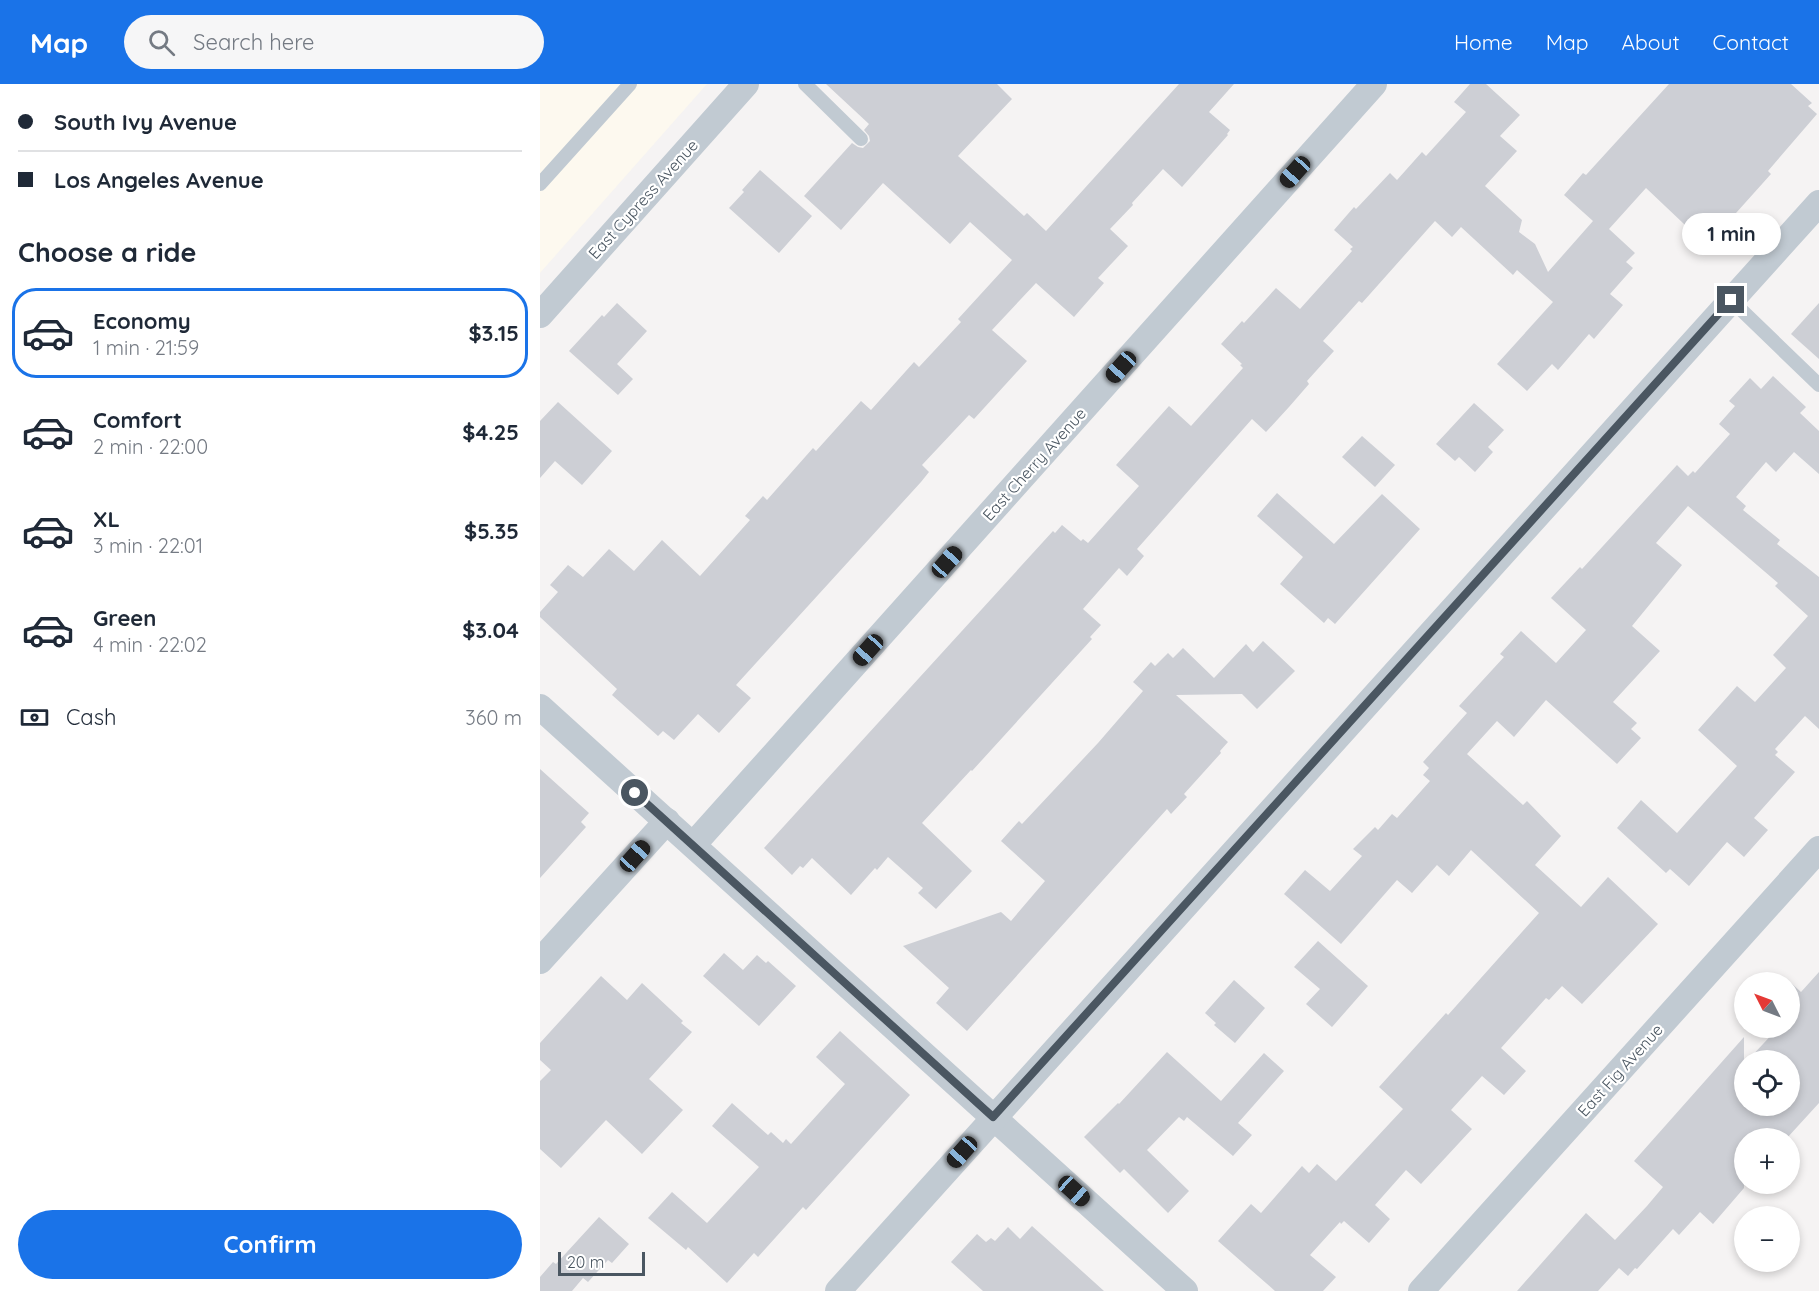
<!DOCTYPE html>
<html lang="en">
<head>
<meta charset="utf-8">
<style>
  body { margin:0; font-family:Quicksand,sans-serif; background:#f6f6f7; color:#1f2937; height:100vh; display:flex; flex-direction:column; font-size:22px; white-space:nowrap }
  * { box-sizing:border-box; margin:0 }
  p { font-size:20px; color:#747a83 }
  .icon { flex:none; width:33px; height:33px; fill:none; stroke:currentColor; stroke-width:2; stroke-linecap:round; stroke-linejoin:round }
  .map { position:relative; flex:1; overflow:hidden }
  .drawer { display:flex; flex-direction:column; background:#fff; width:540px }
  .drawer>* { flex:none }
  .top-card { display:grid; align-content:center; height:132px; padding:0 18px; background:#fff }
  .needle { width:39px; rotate:312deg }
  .buttons { position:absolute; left:1194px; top:888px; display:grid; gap:12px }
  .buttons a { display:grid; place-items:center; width:66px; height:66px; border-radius:50%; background:#fff; box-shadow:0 3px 9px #0003; font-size:30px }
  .scale { position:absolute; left:18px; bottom:15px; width:87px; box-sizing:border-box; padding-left:6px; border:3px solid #4a5661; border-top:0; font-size:16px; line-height:21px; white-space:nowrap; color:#4a5661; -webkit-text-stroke:4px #fff; paint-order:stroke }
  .end { position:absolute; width:27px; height:27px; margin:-14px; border:8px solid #4a5661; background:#fff; box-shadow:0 0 0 3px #fff }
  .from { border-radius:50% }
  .bubble { position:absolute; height:42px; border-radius:21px; background:#fff; box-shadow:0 3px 9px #0003; font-size:20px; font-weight:700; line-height:42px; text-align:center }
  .car { position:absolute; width:18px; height:36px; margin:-18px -9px; border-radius:8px; box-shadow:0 0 4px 2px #0007; background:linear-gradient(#222 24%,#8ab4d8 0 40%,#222 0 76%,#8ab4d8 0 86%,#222 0) }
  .top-card b { display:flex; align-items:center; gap:21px; height:57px; font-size:22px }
  .top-card b+b { border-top:2px solid #e0e1e3 }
  .top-card i { width:15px; height:15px; background:#1f2937 }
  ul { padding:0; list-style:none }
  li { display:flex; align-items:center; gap:18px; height:90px; margin:0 12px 9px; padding:0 6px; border:3px solid transparent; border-radius:24px }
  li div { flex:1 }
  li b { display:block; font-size:22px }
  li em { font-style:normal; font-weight:700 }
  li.on { border-color:#1a73e8 }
  li>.icon { width:54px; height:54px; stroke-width:1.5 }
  h2 { padding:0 18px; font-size:27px; line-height:72px }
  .pay { display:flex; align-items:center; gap:15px; height:66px; padding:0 18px; font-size:22px }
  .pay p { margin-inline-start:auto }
  .primary-button { display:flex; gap:12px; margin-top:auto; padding:12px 18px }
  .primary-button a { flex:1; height:69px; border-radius:36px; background:#1a73e8; color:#fff; font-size:24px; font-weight:700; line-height:69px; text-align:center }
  header { display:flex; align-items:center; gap:36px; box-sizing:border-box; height:84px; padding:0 30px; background:#1a73e8; color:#fff }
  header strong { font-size:28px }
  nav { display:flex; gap:33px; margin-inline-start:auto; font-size:21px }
  .search { width:420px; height:54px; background:#f6f6f7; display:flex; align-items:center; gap:15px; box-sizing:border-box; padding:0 21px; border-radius:33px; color:#747a83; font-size:22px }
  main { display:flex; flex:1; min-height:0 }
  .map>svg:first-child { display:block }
  .commercial { fill:#fdf9ef }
  .building { fill:#cdcfd5 }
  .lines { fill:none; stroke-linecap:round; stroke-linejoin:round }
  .service { stroke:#c1cad2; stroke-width:14 }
  .minor { stroke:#c1cad2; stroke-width:26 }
  .route { stroke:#4a5661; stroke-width:8 }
  .labels { text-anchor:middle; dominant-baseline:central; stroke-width:4.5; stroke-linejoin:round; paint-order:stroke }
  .street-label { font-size:16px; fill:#4a5661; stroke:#fff }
</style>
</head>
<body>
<header>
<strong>Map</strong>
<div class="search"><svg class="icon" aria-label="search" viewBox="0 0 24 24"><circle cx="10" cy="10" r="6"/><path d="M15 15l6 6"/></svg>Search here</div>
<nav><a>Home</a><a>Map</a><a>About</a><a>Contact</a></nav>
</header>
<main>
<section class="drawer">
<div class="top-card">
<b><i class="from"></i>South Ivy Avenue</b>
<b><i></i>Los Angeles Avenue</b>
</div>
<h2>Choose a ride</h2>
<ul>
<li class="on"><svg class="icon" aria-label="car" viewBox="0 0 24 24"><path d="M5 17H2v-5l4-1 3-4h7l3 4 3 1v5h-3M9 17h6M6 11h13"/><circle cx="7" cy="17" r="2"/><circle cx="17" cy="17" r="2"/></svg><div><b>Economy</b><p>1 min · 21:59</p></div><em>$3.15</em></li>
<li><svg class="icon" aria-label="car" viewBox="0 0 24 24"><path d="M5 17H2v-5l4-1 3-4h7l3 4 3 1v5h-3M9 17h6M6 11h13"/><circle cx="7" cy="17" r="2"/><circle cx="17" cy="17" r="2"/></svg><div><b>Comfort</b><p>2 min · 22:00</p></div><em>$4.25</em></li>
<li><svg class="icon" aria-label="car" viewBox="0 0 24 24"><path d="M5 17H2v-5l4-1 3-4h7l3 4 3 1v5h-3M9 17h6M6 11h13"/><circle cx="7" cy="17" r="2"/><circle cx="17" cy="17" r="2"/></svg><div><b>XL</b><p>3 min · 22:01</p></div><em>$5.35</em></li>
<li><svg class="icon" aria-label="car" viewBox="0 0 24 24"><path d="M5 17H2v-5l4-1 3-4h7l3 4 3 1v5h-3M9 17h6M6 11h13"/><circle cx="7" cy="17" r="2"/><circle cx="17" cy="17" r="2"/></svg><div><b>Green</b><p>4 min · 22:02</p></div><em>$3.04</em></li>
</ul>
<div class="pay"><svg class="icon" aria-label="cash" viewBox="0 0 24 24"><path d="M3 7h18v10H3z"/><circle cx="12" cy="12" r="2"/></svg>Cash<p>360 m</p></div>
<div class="primary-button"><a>Confirm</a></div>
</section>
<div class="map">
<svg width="1279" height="1207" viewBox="0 0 1279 1207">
  <rect width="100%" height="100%" fill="#f5f3f3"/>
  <!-- commercial -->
  <path class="commercial" d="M0,0H167L0,189Z"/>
  <!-- building -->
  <g class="building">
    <path d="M286,0H457L472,15L418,72L484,132L487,129L506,147L639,0H694L669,28L690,46L687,50L688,51L642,103L623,85L592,119L593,121L570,145L588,162L558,194L564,199L534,233L496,199L452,246L487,277L434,335L429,331L382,381L389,388L381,398L196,601L211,614L179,649L158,630L134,656L123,647L118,652L72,611L77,605L0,533V528L18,508L10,501L28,481L43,493L69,465L94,487L122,456L160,492L210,436L205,432L223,412L227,416L273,364L276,367L321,317L331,326L374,278L379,283L421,238L418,235L472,176L430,138L410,160L343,99L301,146L264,112L312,59L318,63L323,64L330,57L329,52L324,46L329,40Z"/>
    <path d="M930,0H946L980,31L960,52L977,67L945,102L982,136L979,148L995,160L1008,188L1053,137L1024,111L1043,89L1046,91L1129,0H1251L1272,19L1268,22L1277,30L1228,87L1231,90L1170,158L1166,154L1163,158L1106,104L1069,145L1095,169L1086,178L1093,184L1070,210L1083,221L1054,255L1049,250L1018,286L1012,280L987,307L957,280L1013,218L977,186L973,191L921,143L912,153L895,137L822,219L819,217L783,257L794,267L767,297L769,300L749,323L726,348L712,335L597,465L604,472L587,492L579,484L543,525L561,541L550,553L552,555L432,687L431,686L382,739L432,787L396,825L378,809L383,804L348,773L337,786L335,784L311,811L272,774L263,784L260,782L252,791L224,764L513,447L515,449L522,441L541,457L543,455L548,459L599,402L576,381L629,322L651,342L703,284L700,281L702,280L681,260L702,237L704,239L736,204L760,225L812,167L810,165L813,163L794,146L814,123L816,125L850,89L857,96L882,68L886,72L926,28L914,18Z"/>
    <path d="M220,86L272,132L239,169L189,124L204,108L202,106Z"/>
    <path d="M77,219L107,247L77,280L93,295L78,311L29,267L62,231L64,233Z"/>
    <path d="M1279,219V275L1251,250Z"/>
    <path d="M1233,292L1266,323L1260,329L1279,347V390L1254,368L1236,388L1226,378L1196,413L1206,422L1203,426L1240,456L1237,460L1279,493V645L1265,632L1235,665L1238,668L1235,671L1255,688L1214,734L1228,746L1204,773L1187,758L1149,802L1130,785L1126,789L1077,744L1101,716L1137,749L1197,682L1158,646L1197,602L1215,618L1246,584L1233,571L1268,532L1235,502L1238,499L1148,422L1116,459L1142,481L1092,542L1120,567L1073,618L1097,639L1091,645L1101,654L1077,680L1006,616L974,653L957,637L927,670L983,721L987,717L1021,752L995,781L1041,823L1068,793L1118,840L1042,920L1022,902L1009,916L1006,914L961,964L986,987L964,1011L942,992L911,1026L932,1045L881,1100L866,1086L835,1121L850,1135L829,1159L804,1137L801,1140L800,1138L770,1171L796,1193L783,1207H735L678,1157L711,1120L721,1129L762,1082L769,1089L777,1080L796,1097L863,1025L839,1003L906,929L908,931L999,829L931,766L909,792L897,781L872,809L857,796L801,860L744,810L765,786L790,807L822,772L813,765L835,743L838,746L852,730L857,734L890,697L883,691L889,684L883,678L927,629L919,622L964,573L960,570L981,547L1016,579L1046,546L1011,514L1040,483L1042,485L1137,381L1148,392L1153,387L1155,389L1190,350L1179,340L1195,322L1189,317L1210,294L1221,305Z"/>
    <path d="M18,318L72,367L42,401L15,377L0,394V337Z"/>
    <path d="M934,319L964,346L948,363L953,368L935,388L919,373L915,377L896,360Z"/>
    <path d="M822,352L855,381L835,403L802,373Z"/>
    <path d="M737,409L794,460L842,410L880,445L795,540L788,534L784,539L740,500L763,473L717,432Z"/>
    <path d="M723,557L755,587L717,625L702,610L636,611L688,658L680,667L681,669L644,710L647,713L631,730L627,725L427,947L396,919L409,904L363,862L461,828L471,837L505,797L461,757L479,737L482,740L558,659L603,607L593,598L611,578L615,582L628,569L633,574L643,564L674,594L706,560L713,568Z"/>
    <path d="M0,685L49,729L41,738L46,743L0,794Z"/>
    <path d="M778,857L828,902L792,943L766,920L780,905L754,883Z"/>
    <path d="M184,869L203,886L217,871L226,879L228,877L256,902L219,942L163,892Z"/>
    <path d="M1279,888V1019L1247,1054H1204V1104L1173,1140L1160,1128L1139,1151L1133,1145L1097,1185L1095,1184L1088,1192L1079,1184L1058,1207H977L1046,1129L1075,1156L1107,1122L1123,1103L1094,1077L1204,953V1022H1250V976H1208L1238,944H1250V898L1261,908Z"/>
    <path d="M61,892L87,916L102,899L143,937L141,939L152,948L109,995L143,1026L102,1070L66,1036L21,1084L0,1065V997L11,986L0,976V959Z"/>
    <path d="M694,896L725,924L695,959L674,941L676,939L665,929Z"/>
    <path d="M300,947L370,1011L266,1126L263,1123L218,1173L214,1169L187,1199L148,1163L146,1166L108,1134L132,1108L167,1139L219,1083L172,1042L192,1019L228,1051L231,1048L243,1059L246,1055L251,1060L305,1000L276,973Z"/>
    <path d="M627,968L681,1017L724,969L744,987L698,1039L712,1051L693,1072L647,1033L644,1037L639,1033L607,1066L649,1107L628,1129L584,1085L580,1089L544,1053L578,1019L579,1020Z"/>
    <path d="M59,1133L89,1160L72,1179L68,1176L48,1198L43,1194L32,1207H0V1193L13,1178L16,1180Z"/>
    <path d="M492,1142L564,1207H443L411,1178L437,1150L446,1158L451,1154L455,1157L468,1143L480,1155Z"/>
  </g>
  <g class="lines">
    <!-- service -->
    <g class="service">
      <path d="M265,0L321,55"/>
      <path d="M0,100L90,0"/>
      <path d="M1191,216L1279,301"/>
    </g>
    <!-- minor -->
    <g class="minor">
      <path d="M0,231L206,0"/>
      <path d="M0,623L645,1207"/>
      <path d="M153,761L834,0"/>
      <path d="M0,877L127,737"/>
      <path d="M298,1207L1279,119"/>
      <path d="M881,1207L1279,765"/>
    </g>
  </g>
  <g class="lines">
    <!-- route -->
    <path class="route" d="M95,709L453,1033L1191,216"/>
  </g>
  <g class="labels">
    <!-- street labels -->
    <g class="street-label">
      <text transform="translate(103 115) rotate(-48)">East Cypress Avenue</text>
      <text transform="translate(494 380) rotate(-48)">East Cherry Avenue</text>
      <text transform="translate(1080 986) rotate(-48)">East Fig Avenue</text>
    </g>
  </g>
</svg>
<div class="buttons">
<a><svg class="needle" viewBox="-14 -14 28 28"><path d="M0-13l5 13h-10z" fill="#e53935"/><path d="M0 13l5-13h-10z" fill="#747a83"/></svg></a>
<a><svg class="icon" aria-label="locate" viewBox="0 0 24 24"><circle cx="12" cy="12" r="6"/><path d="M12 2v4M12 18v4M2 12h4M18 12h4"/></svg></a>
<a>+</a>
<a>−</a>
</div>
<div class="scale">20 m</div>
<i class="end from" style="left:95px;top:709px"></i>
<i class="end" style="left:1191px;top:216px"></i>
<div class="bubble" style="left:1142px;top:129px;width:99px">1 min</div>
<i class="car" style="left:755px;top:88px;rotate:222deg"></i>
<i class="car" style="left:581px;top:283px;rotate:222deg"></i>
<i class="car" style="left:407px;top:478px;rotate:42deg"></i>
<i class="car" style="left:328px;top:566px;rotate:222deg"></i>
<i class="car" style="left:95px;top:772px;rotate:42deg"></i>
<i class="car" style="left:422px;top:1068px;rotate:222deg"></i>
<i class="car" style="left:534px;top:1107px;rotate:132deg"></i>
</div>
</main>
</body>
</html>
